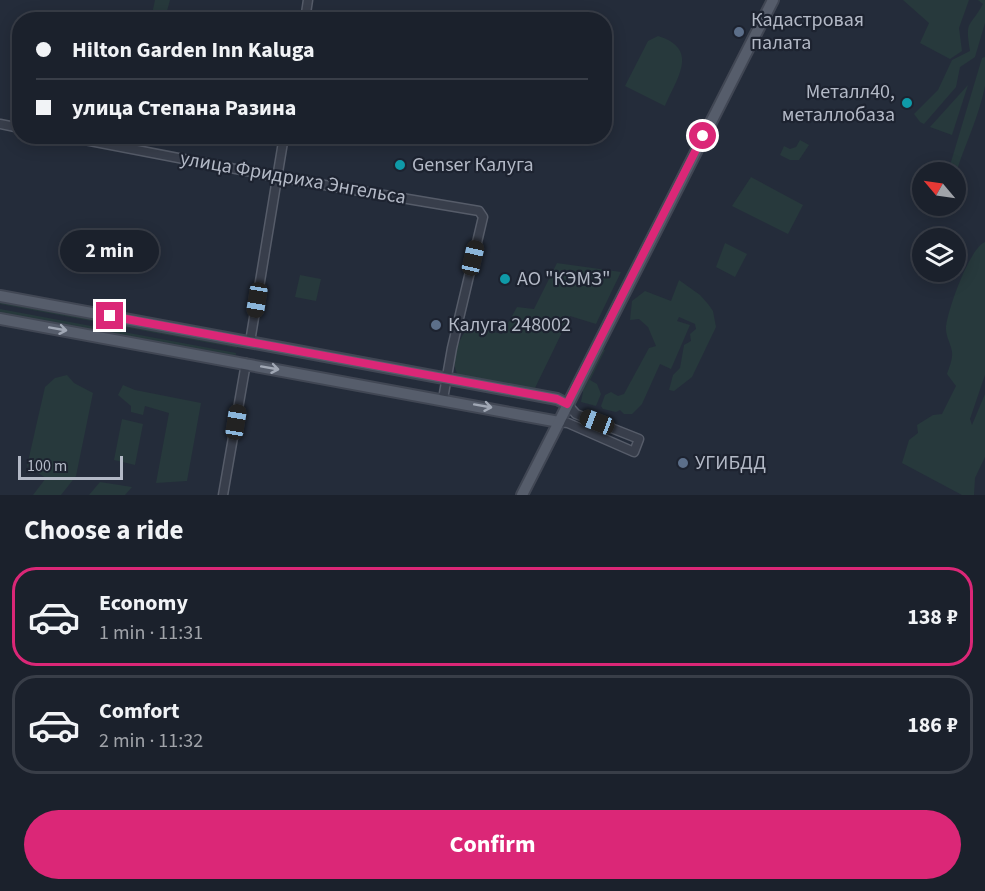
<!DOCTYPE html>
<html lang="en">
<head>
<meta charset="utf-8">
<style>
  body { margin:0; font-family:"Source Sans 3",sans-serif; background:#242934; color:#f1f3f6; height:100vh; display:flex; flex-direction:column; font-size:22px; white-space:nowrap }
  * { box-sizing:border-box; margin:0 }
  p { font-size:20px; color:#a0a3a9 }
  .icon { flex:none; width:33px; height:33px; fill:none; stroke:currentColor; stroke-width:2; stroke-linecap:round; stroke-linejoin:round }
  .map { position:relative; height:495px; overflow:hidden }
  .drawer { display:flex; flex-direction:column; background:#1b212c; flex:1 }
  .drawer>* { flex:none }
  .hud { position:absolute; left:12px; top:12px; width:600px; height:132px; border-radius:24px; box-shadow:0 3px 15px #0003,0 0 0 2px #393e48; display:grid; align-content:center; height:132px; padding:0 24px; background:#1b212c }
  .needle { width:39px; rotate:299deg }
  .fabs { position:absolute; left:912px; top:162px; display:grid; gap:12px }
  .fabs a { display:grid; place-items:center; width:54px; height:54px; border-radius:50%; background:#1b212c; box-shadow:0 3px 15px #0003,0 0 0 2px #393e48; font-size:30px }
  .scale { position:absolute; left:18px; bottom:15px; width:105px; box-sizing:border-box; padding-left:6px; border:3px solid #b3b9c6; border-top:0; font-size:16px; line-height:21px; white-space:nowrap; color:#b3b9c6; -webkit-text-stroke:4px #1d2330; paint-order:stroke }
  .end { position:absolute; width:27px; height:27px; margin:-14px; border:8px solid #db2777; background:#fff; box-shadow:0 0 0 3px #fff }
  .from { border-radius:50% }
  .bubble { position:absolute; height:42px; border-radius:21px; background:#1b212c; box-shadow:0 3px 15px #0003,0 0 0 2px #393e48; font-size:20px; font-weight:700; line-height:42px; text-align:center }
  .car { position:absolute; width:18px; height:36px; margin:-18px -9px; border-radius:8px; box-shadow:0 0 4px 2px #0007; background:linear-gradient(#222 24%,#8ab4d8 0 40%,#222 0 76%,#8ab4d8 0 86%,#222 0) }
  .hud b { display:flex; align-items:center; gap:21px; height:57px; font-size:22px }
  .hud b+b { border-top:2px solid #393e48 }
  .hud i { width:15px; height:15px; background:#f1f3f6 }
  ul { padding:0; list-style:none }
  li { display:flex; align-items:center; gap:18px; height:99px; margin:0 12px 9px; padding:0 12px; border:3px solid #393e48; border-radius:24px }
  li div { flex:1 }
  li b { display:block; font-size:22px }
  li em { font-style:normal; font-weight:700 }
  li.active { border-color:#db2777 }
  li>.icon { width:54px; height:54px; stroke-width:1.5 }
  h2 { padding:0 24px; font-size:27px; line-height:72px }
  .cta { display:flex; gap:12px; margin-top:auto; padding:12px 24px }
  .cta a { flex:1; height:69px; border-radius:36px; background:#db2777; color:#fff; font-size:24px; font-weight:700; line-height:69px; text-align:center }
  .map>svg:first-child { display:block }
  .green { fill:#27393c }
  .lines { fill:none; stroke-linecap:round; stroke-linejoin:round }
  .minor-casing { stroke:#565c69; stroke-width:11 }
  .major-casing { stroke:#414754; stroke-width:14 }
  .minor { stroke:#383e4b; stroke-width:8 }
  .major { stroke:#565d6b; stroke-width:10 }
  .oneway { stroke:#a0a7b4 }
  .route { stroke:#db2777; stroke-width:8 }
  .service-dot { fill:#5c6f8a; stroke:#1d2330; stroke-width:2 }
  .culture-dot { fill:#0f9aa8; stroke:#1d2330; stroke-width:2 }
  .labels { text-anchor:middle; dominant-baseline:central; stroke-width:4.5; stroke-linejoin:round; paint-order:stroke }
  .poi-label { font-size:20px; fill:#b3b9c6; stroke:#1d2330; text-anchor:start }
  .street-label { font-size:20px; fill:#b3b9c6; stroke:#1d2330 }
</style>
</head>
<body>
<div class="map">
<svg width="985" height="495" viewBox="0 0 985 495">
  <rect width="100%" height="100%" fill="#242c3a"/>
  <!-- green -->
  <g class="green">
    <path d="M155,0H170L167,11L171,15L170,19H151Z"/>
    <path d="M903,0H969L959,28L962,51L950,59L920,43L929,23Z"/>
    <path d="M978,0H985V23L975,57L960,67L956,87L924,124L920,122L914,114L938,90L952,60L970,51C965,19 969,29 983,4Z"/>
    <path d="M658,36C700,49 677,78 665,106L625,86L648,41Z"/>
    <path d="M985,57C985,67 985,77 985,86C979,117 965,144 956,173L948,172L982,58Z"/>
    <path d="M968,85L952,135L930,127Z"/>
    <path d="M800,140L809,145L799,160H790L780,155L784,146L790,149L796,147Z"/>
    <path d="M751,177L803,205L788,234L732,206Z"/>
    <path d="M985,242V375L970,419L972,425L985,394V457L975,478L974,495H962L902,463L909,440L918,433L917,425L933,415L942,414L956,386L947,374C949,368 953,359 952,352C951,344 946,337 946,329C946,313 970,247 985,242Z"/>
    <path d="M725,243L747,254L735,277L716,267Z"/>
    <path d="M557,263L621,272L596,324L570,316L535,388L459,377C447,359 461,338 470,322L489,331L502,334L517,307L534,309Z"/>
    <path d="M300,275L321,279L316,301L295,297Z"/>
    <path d="M679,280L700,295L708,304L713,311L716,327L692,377L674,391L669,390L673,375L680,368L684,345L691,341L690,334L696,329L695,324L679,317L677,321L690,325L671,369L660,364L642,404L632,414H624L620,410L616,412L603,409L601,406L605,395L611,392L618,396L624,394L649,348L656,346L648,327L639,319L630,320L632,301L645,291L671,301Z"/>
    <path d="M0,298L238,343L237,348L0,304Z"/>
    <path d="M0,309L236,353L235,358L0,315Z"/>
    <path d="M600,348L605,350L590,380L597,384L601,394L596,406L581,402L583,392L580,388Z"/>
    <path d="M67,375L74,383L93,393L76,476L61,495H33L46,478L27,466L45,387L55,378Z"/>
    <path d="M123,385L135,390L201,403L187,481L156,483L169,413L145,406L143,415L131,412V406L118,395Z"/>
    <path d="M122,419L143,424L135,465L114,460Z"/>
    <path d="M100,482L132,487L125,495H89Z"/>
  </g>
  <g class="lines">
    <defs>
      <g id="minor">
        <path d="M305,20L308,0"/>
        <path d="M0,124L20,128"/>
        <path d="M64,136L277,177L479,211L483,217L452,348L443,399"/>
        <path d="M250,342L284,136"/>
        <path d="M559,422L568,423L634,452L639,439L576,414L567,404"/>
        <path d="M223,495L246,363"/>
      </g>
      <g id="major">
        <path d="M0,296L557,399L567,404"/>
        <path d="M0,319L559,422"/>
        <path d="M522,495L773,0"/>
      </g>
    </defs>
    <!-- minor casing -->
    <use href="#minor" class="minor-casing"/>
    <!-- major casing -->
    <use href="#major" class="major-casing"/>
    <!-- minor -->
    <use href="#minor" class="minor"/>
    <!-- major -->
    <use href="#major" class="major"/>
  </g>
  <!-- one-way arrows -->
  <defs><path id="oneway-shaft" d="M-6 0H5M1.5-3L5.5 0L1.5 3" fill="none" stroke-width="1.6" stroke-linecap="round" stroke-linejoin="round" transform="scale(1.5)"/></defs>
  <g class="oneway">
    <use href="#oneway-shaft" transform="translate(58 329) rotate(10)"/>
    <use href="#oneway-shaft" transform="translate(270 368) rotate(10)"/>
    <use href="#oneway-shaft" transform="translate(483 406) rotate(10)"/>
  </g>
  <g class="lines">
    <!-- route -->
    <path class="route" d="M110,316L557,399L567,404L703,136"/>
  </g>
  <!-- markers -->
  <g class="service-dot">
    <circle cx="739" cy="32" r="6"/>
    <circle cx="436" cy="325" r="6"/>
    <circle cx="683" cy="463" r="6"/>
  </g>
  <g class="culture-dot">
    <circle cx="907" cy="103" r="6"/>
    <circle cx="400" cy="165" r="6"/>
    <circle cx="505" cy="279" r="6"/>
  </g>
  <g class="labels">
    <!-- poi labels -->
    <g class="poi-label">
      <text x="751" y="20">Кадастровая<tspan x="751" dy="23">палата</tspan></text>
      <text x="895" y="92" text-anchor="end">Металл40,<tspan x="895" dy="23">металлобаза</tspan></text>
      <text x="412" y="165">Genser Калуга</text>
      <text x="517" y="279">АО "КЭМЗ"</text>
      <text x="448" y="325">Калуга 248002</text>
      <text x="695" y="463">УГИБДД</text>
    </g>
    <!-- street labels -->
    <g class="street-label">
      <text transform="translate(293 178) rotate(10)">улица Фридриха Энгельса</text>
    </g>
  </g>
</svg>
<div class="fabs">
<a><svg class="needle" viewBox="-14 -14 28 28"><path d="M0-13l5 13h-10z" fill="#e53935"/><path d="M0 13l5-13h-10z" fill="#a0a3a9"/></svg></a>
<a><svg class="icon" aria-label="layers" viewBox="0 0 24 24"><path d="M12 4l9 5-9 5-9-5zM3 14l9 5 9-5"/></svg></a>
</div>
<div class="scale">100 m</div>
<i class="end from" style="left:703px;top:136px"></i>
<i class="end" style="left:110px;top:316px"></i>
<div class="bubble" style="left:60px;top:230px;width:99px">2 min</div>
<i class="car" style="left:473px;top:258px;rotate:13deg"></i>
<i class="car" style="left:257px;top:300px;rotate:189deg"></i>
<i class="car" style="left:236px;top:422px;rotate:9deg"></i>
<i class="car" style="left:597px;top:422px;rotate:291deg"></i>
<div class="hud">
<b><i class="from"></i>Hilton Garden Inn Kaluga</b>
<b><i></i>улица Степана Разина</b>
</div>
</div>
<section class="drawer">
<h2>Choose a ride</h2>
<ul>
<li class="active"><svg class="icon" aria-label="car" viewBox="0 0 24 24"><path d="M5 17H2v-5l4-1 3-4h7l3 4 3 1v5h-3M9 17h6M6 11h13"/><circle cx="7" cy="17" r="2"/><circle cx="17" cy="17" r="2"/></svg><div><b>Economy</b><p>1 min · 11:31</p></div><em>138 ₽</em></li>
<li><svg class="icon" aria-label="car" viewBox="0 0 24 24"><path d="M5 17H2v-5l4-1 3-4h7l3 4 3 1v5h-3M9 17h6M6 11h13"/><circle cx="7" cy="17" r="2"/><circle cx="17" cy="17" r="2"/></svg><div><b>Comfort</b><p>2 min · 11:32</p></div><em>186 ₽</em></li>
</ul>
<div class="cta"><a>Confirm</a></div>
</section>
</body>
</html>
